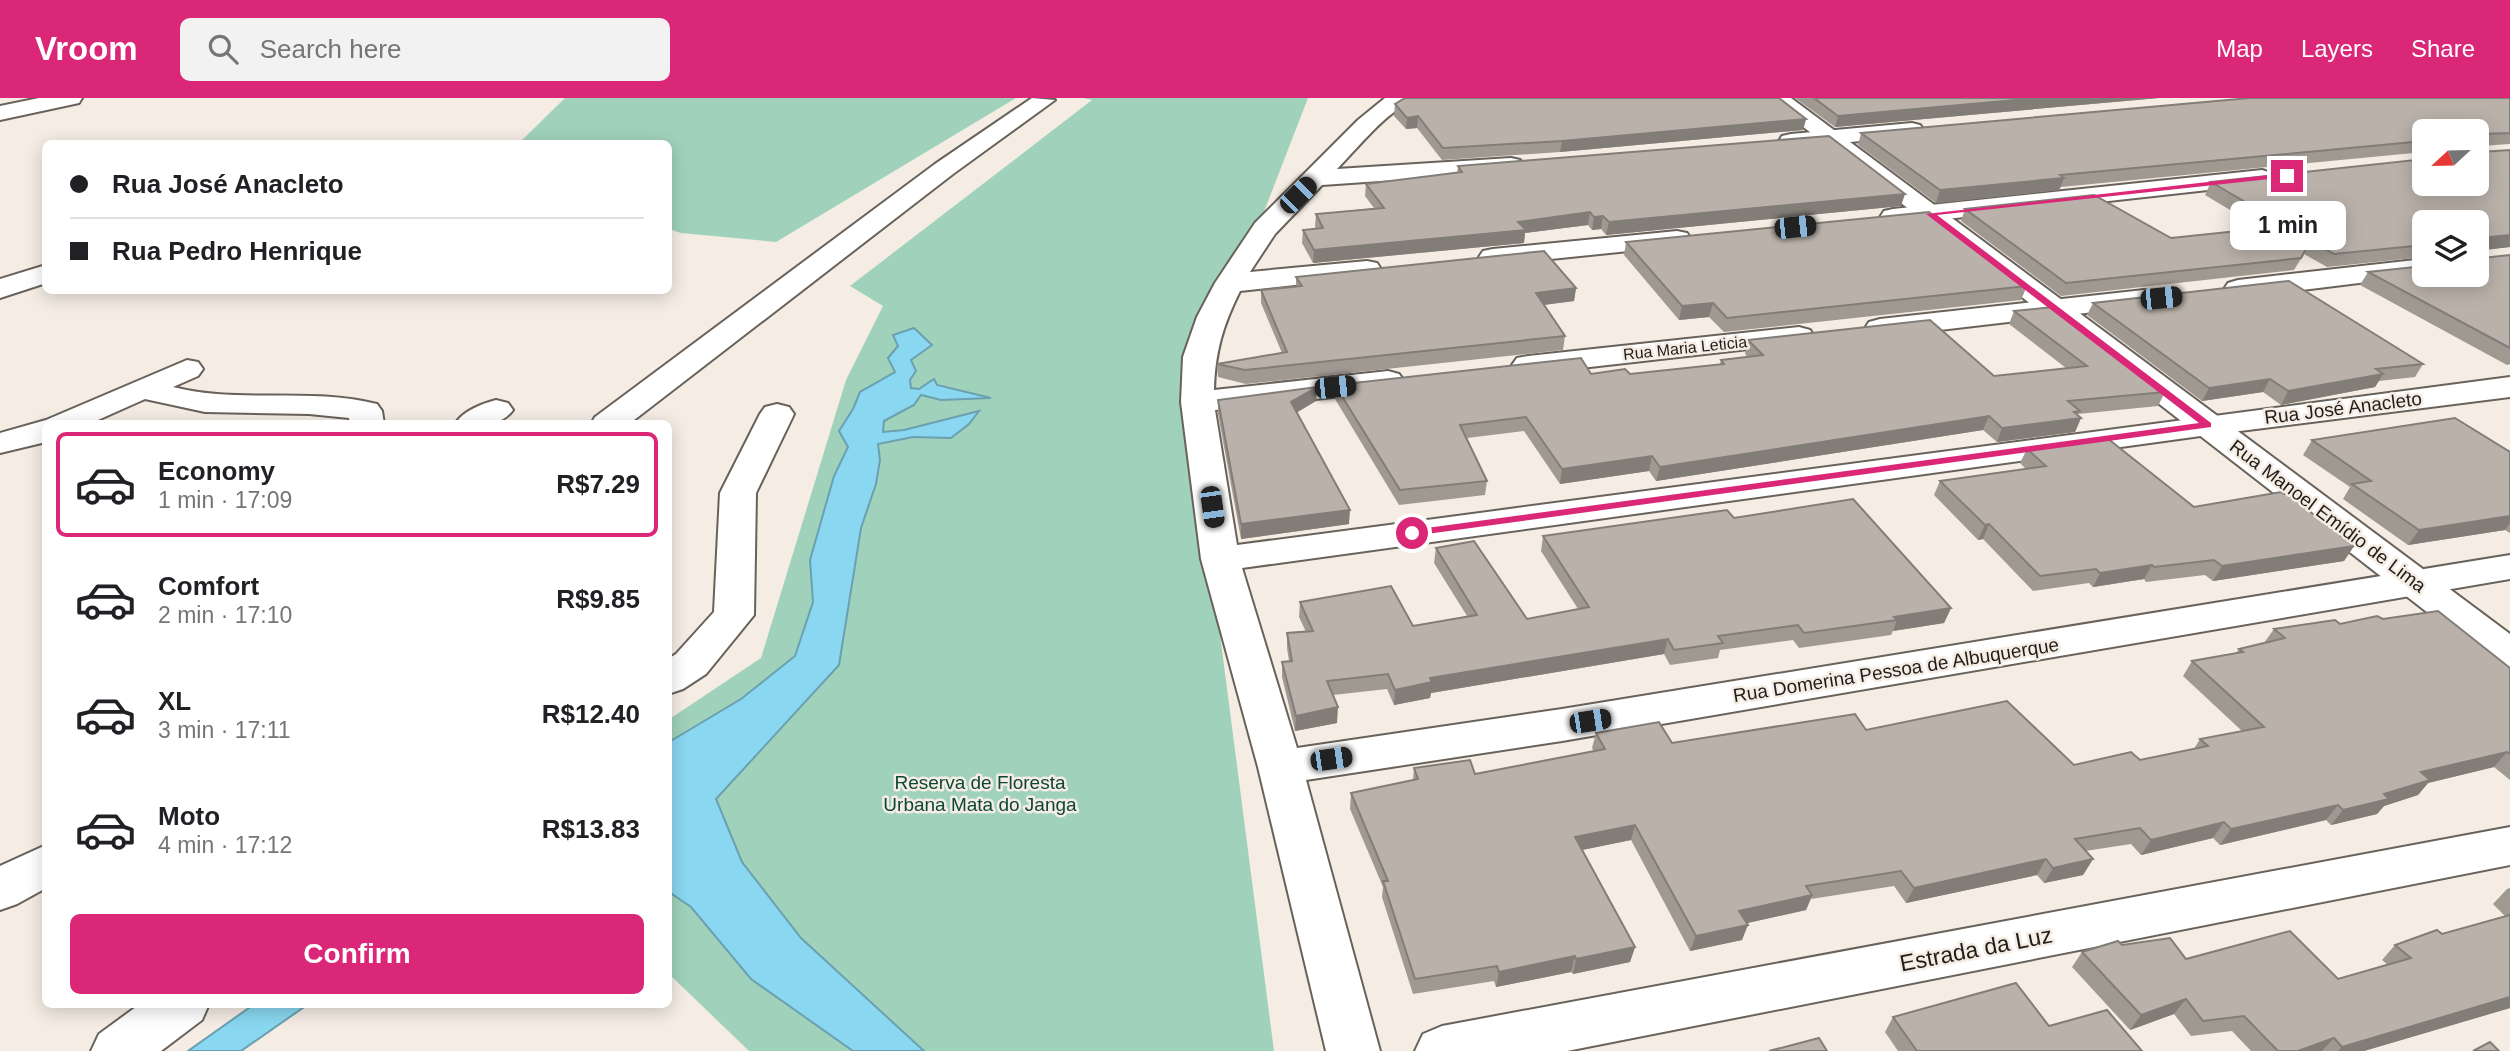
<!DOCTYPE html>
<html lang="en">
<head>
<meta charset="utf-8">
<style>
  body { margin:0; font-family:Arial,sans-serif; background:#f2f2f2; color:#202124; height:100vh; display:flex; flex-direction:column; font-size:26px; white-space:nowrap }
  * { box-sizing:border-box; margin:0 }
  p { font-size:23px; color:#757577 }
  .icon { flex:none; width:38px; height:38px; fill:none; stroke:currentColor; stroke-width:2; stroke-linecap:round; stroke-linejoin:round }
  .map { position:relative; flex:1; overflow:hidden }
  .side { position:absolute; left:42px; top:322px; width:630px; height:588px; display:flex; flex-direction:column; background:#fff; border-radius:10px; box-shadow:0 4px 18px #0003 }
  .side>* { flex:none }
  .hud { position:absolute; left:42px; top:42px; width:630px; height:154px; border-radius:10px; box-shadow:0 4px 18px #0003; display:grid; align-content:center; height:154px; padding:0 28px; background:#fff }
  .needle { width:46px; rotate:248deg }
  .tools { position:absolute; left:2412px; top:21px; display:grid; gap:14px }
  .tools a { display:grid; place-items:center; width:77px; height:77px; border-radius:10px; background:#fff; box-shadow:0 4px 18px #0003; font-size:35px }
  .end { position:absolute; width:32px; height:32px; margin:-16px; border:9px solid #db2777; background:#fff; box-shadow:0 0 0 4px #fff }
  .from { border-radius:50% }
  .bubble { position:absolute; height:49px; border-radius:10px; background:#fff; box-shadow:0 4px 18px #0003; font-size:23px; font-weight:700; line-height:49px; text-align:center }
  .car { position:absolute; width:21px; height:42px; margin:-21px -10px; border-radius:9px; box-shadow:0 0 5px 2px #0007; background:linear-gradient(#222 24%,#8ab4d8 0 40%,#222 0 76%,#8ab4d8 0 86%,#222 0) }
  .hud b { display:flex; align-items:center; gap:24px; height:66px; font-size:26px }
  .hud b+b { border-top:2px solid #e0e0e0 }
  .hud i { width:18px; height:18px; background:#202124 }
  ul { padding:12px 0 0; list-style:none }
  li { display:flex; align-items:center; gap:21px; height:105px; margin:0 14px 10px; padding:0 14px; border:4px solid transparent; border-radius:10px }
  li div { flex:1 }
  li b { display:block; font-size:26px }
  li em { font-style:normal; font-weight:700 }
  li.on { border-color:#db2777 }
  li>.icon { width:63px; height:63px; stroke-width:1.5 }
  .action { display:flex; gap:14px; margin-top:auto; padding:14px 28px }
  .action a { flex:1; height:80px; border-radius:10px; background:#db2777; color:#fff; font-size:28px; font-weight:700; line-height:80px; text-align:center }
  header { display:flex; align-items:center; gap:42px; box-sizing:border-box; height:98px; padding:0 35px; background:#db2777; color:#fff }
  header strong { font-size:33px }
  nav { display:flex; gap:38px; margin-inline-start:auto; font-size:24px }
  .search { width:490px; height:63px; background:#f2f2f2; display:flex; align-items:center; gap:18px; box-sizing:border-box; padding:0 24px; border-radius:10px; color:#757577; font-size:26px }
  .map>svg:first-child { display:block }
  .green { fill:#a0d2bb }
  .water { fill:#8ad7f1; stroke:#6aa0b0; stroke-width:2 }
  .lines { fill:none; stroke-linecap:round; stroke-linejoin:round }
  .street-casing { stroke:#69625a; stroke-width:4 }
  .secondary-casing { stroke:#69625a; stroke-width:4 }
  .street { fill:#fff; fill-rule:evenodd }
  .secondary { fill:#fff; fill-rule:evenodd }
  .wall { fill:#a09992 }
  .shaded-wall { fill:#827d77 }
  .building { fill:#bab2aa; stroke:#827d77; stroke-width:2 }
  .route { fill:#db2777 }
  .labels { text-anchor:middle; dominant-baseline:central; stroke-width:5; stroke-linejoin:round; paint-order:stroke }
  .far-street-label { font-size:16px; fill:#201e1a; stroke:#f5ede4 }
  .street-label { font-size:19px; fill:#201e1a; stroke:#f5ede4 }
  .park-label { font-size:19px; fill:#0c4733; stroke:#f5ede4 }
  .near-street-label { font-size:23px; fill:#201e1a; stroke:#f5ede4 }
</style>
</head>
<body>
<header>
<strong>Vroom</strong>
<div class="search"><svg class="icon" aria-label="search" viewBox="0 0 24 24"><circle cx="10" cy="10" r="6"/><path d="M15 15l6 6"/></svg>Search here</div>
<nav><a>Map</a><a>Layers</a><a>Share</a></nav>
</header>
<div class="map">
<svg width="2510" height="953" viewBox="0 0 2510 953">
  <rect width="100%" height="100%" fill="#f5ede4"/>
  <!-- green -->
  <g class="green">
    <path d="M565,0H1016L776,144L681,135L669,131L668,46L519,45Z"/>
    <path d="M1083,0H1308L1190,305L1274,953H749L669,876L668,622L761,560L846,282L883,208L850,188L1092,2Z"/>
  </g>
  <!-- water -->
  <g class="water">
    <path d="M914,230L932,247L911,262L916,273L910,282L911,290L919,291L934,281L937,287L991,300L941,302L921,297L914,307L884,323L883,334L904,332L979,313L969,326L951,340L913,339L878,346L880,362L876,386L861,430L839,567L716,701L742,764L801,840L924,953H853L751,881L691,809L669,794V644L741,601L795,558L813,504L810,462L834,378L848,349L839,333L853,311L860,294L895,274L888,260L898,248L893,237Z"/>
    <path d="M253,907H307L241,953H188Z"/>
  </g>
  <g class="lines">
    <defs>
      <g id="street">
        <path d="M39,0H82L79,5L0,22V8Z"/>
        <path d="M1032,0L1055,2L953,76L629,326H591L595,319L935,66Z"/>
        <path d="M1385,0H1440L1437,5C1426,8 1414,6 1403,9C1387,14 1351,57 1337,71L1511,60L1520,62L1523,67L1520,72L1511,74L1322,87L1275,136L1250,174L1367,163L1377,165L1381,171L1377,177L1367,179L1240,193C1223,227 1215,254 1214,292L1388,273L1399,276L1404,283L1399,290L1388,293L1215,312L1237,447L2510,279V299L2208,337L1242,470L1297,650L1562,611L2510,457V481L1562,643L1306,682L1380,953H1326L1258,669L1201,461L1181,304L1183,259L1197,219L1215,185L1255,125L1358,22Z"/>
        <path d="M1912,25L1920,27L1924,32L1920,37L1791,50L1782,48L1779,43L1782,38L1791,36Z"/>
        <path d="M2262,72L2271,75L2275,80L2271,85L1893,127L1884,125L1880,119L1884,113L1893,111Z"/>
        <path d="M1677,133L1687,135L1691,141L1687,147L1493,167L1483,165L1479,159L1483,153L1493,151Z"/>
        <path d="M2424,161V177H2427H2424L2238,200L2228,197L2224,191L2228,185L2238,182Z"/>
        <path d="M46,167V185L0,200V181Z"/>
        <path d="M2144,192L2154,195L2159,201L2154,207L1880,239L1869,236L1865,230L1869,224L1880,221Z"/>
        <path d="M1799,229L1810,232L1814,238L1810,244L1528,276L1517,274L1512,267L1517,260L1528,258Z"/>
        <path d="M187,262L198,264L203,271L198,278L173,289C239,306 309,289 377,306L382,313L384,326H350L349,320L309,316L205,314L145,301L89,326H46V344L0,355V335L46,322Z"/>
        <path d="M496,302L508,305L513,312C499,331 475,326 455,326C463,313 481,306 496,302Z"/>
        <path d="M777,306L789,309L794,316L756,395L754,517L706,576L683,591L668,596V561L676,556L714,514L720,395L760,316L765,309Z"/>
        <path d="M46,747V790L17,806L0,812V768Z"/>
        <path d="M140,906H209L202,922L161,953H91L99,936Z"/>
      </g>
      <g id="secondary">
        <path d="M1766,0H1791L2510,536V571L2495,567Z"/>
        <path d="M2510,729V767L1567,953H1415L1423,936L1442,928Z"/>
      </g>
    </defs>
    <!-- street casing -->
    <use href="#street" class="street-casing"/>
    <!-- secondary casing -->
    <use href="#secondary" class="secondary-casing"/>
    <!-- street -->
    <use href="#street" class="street"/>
    <!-- secondary -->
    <use href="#secondary" class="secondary"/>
  </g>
  <!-- wall -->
  <g class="wall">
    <path d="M1795,0H2159L1835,29Z"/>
    <path d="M2510,0V46L2481,48V54L2510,149L2482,152V160L2510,157V266L2507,267L2360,187L2368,174L2476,177L2424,124V159L2327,169L2304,156L2294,172L2061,198L1961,123L1965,111L2171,140L2262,131L2205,97L2211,84L2476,86L2424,33V54L2061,89L2059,92L1936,105L1858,47L1861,35Z"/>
    <path d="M1395,6L1806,21L1803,32L1560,54L1442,62L1417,30L1406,31L1394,18Z"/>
    <path d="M1458,68L1901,108L1606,137L1601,131L1592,132L1588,127L1525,135L1524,145L1313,165L1302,145L1303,132L1316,131L1315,128L1316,116L1374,110L1365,98L1366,86L1457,75Z"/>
    <path d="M1626,144L2027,188L2021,202L1724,234L1709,219L1679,222L1624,157Z"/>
    <path d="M1296,179L1576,190L1574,203L1544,207L1565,238L1563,252L1246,286L1218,279L1217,266L1282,255L1261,205V192L1296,189Z"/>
    <path d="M2093,205L2423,266L2415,279L2379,283L2375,289L2281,307L2263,294L2202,303L2087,217Z"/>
    <path d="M2014,213L2165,294L2158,308L2078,316V317L2081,320L2075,334L1997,344L1983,332L1656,383L1649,373L1560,386L1524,333L1467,340L1487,383L1485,397L1399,407L1335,301V287L1591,276H1630L1720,266L1721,262L1748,259L1745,256L1748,242L1994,278L2066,270L2009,226Z"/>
    <path d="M1317,289L1316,303L1297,314L1349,426L1241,441L1218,316V302Z"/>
    <path d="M2312,342L2510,354V435L2505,432L2408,447L2343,401L2350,389L2303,357Z"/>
    <path d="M2027,351L2194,409L2304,410L2354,448L2344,463L2213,483L2205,477L2146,484L2144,481L2093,489L2089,485L2033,493L1983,441L1978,442L1934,397L1940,383L2026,371L2020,365Z"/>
    <path d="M1734,420L1951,510L1944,525L1893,533L1891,537L1799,550L1793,542L1720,552L1718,560L1670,567L1664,556L1431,595L1430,600L1394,607L1387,591L1333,597L1337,625L1295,633L1282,579V564L1289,563L1287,550V535L1306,534L1299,519L1300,504L1413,528L1467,518L1434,465L1436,450L1527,521L1578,511L1541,453L1543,438Z"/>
    <path d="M2383,521L2510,570V682L2494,669L2428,685L2418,697L2384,708L2377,716L2331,727L2326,722L2220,747L2213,740L2141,757L2131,746L2085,753L2093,761L2083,777L2044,785L2037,777L1906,805L1894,788L1811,801L1806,812L1747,825L1742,842L1690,853L1631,742L1582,752L1635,849L1630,864L1573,876L1571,874L1496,889L1494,883L1413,896L1382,799L1383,789L1350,711L1351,695L1413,682L1414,670L1475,676L1594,654L1592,650L1596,635L1672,645L1866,632L2074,667L2140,662L2194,651L2200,641L2242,633L2183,578L2192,563L2236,555L2239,551L2264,545L2274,531L2340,526Z"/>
    <path d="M2510,790V910L2364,953H2251L2232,933L2191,938L2174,916L2130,932L2072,869L2082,854L2122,847L2186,861L2338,881L2388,867L2382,862L2395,847L2442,836L2505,818L2493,806L2507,791Z"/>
    <path d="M1893,919L2049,928L2142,953H1898L1885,934Z"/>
  </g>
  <!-- shaded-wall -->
  <g class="shaded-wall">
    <path d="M2038,0H2159L1835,29L1838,18Z"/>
    <path d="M1418,18L1417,30L1406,31L1407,20Z"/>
    <path d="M1806,21L1803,32L1560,54L1562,43Z"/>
    <path d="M2064,80L2059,92L1936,105L1940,92Z"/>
    <path d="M1905,96L1901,108L1606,137L1609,124Z"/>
    <path d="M1590,114L1588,127L1525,135L1524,145L1313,165L1314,152Z"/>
    <path d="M1603,118L1601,131L1592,132L1594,119Z"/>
    <path d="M2510,137V149L2476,153L2482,140Z"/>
    <path d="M1576,190L1574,203L1534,208L1536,195Z"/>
    <path d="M1713,205L1709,219L1679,222L1682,208Z"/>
    <path d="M2383,276L2375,289L2281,307L2288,293Z"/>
    <path d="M2270,281L2263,294L2202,303L2209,290Z"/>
    <path d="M1317,289L1316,303L1291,318V304Z"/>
    <path d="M1989,318L1983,332L1656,383L1660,369Z"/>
    <path d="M2081,320L2075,334L1997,344L2002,330Z"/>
    <path d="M1652,358L1649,373L1560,386L1562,371Z"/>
    <path d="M1350,412L1349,426L1241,441V426Z"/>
    <path d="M2510,418V425L2505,432L2408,447L2419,432Z"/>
    <path d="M1989,426L1983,441L1978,442L1985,427Z"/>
    <path d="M2354,448L2344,463L2213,483L2222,468Z"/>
    <path d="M2152,467L2144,481L2093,489L2100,475Z"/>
    <path d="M1951,510L1944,525L1893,533L1897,522L1894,519Z"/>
    <path d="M1668,541L1664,556L1431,595L1430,600L1394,607L1395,592L1430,580Z"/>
    <path d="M1338,609L1337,625L1295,633L1296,618Z"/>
    <path d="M2507,654L2494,669L2428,685L2418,697L2384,708L2377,716L2331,727L2343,712L2384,696L2421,674Z"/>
    <path d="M2338,707L2326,722L2220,747L2231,731Z"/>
    <path d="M2224,724L2213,740L2141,757L2151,742Z"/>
    <path d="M1635,727L1631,742L1572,754L1575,739Z"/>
    <path d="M2046,761L2037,777L1906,805L1914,790Z"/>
    <path d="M2093,761L2083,777L2044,785L2053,770Z"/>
    <path d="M1812,797L1806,812L1734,828L1739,813Z"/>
    <path d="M1748,827L1742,842L1690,853L1696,838Z"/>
    <path d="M1635,849L1630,864L1573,876L1576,861Z"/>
    <path d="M1575,858L1571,874L1496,889L1499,874Z"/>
    <path d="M2510,899V910L2364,953H2338L2342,949Z"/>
    <path d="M2186,901L2174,916L2130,932L2141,917Z"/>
    <path d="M2334,940L2322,953H2298Z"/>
  </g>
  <!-- building -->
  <g class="building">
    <path d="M1405,0H1779L1806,21L1562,43L1443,50L1418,18L1407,20L1395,6Z"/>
    <path d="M1814,0H2038L1838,18Z"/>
    <path d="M2250,0H2510V35L2481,36V54L2510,52V137L2482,140V160L2510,157V250L2368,174L2424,168V177H2476V124H2424V147L2334,156L2310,143L2301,160L2066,185L1965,111L2094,97L2171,140L2286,128L2211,84L2424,61V86H2476V33H2424V43L2060,77L2064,80L1940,92L1861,35Z"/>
    <path d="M1829,38L1905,96L1609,124L1603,118L1594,119L1590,114L1518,124L1526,132L1314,152L1303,132L1323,130L1316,116L1384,110L1366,86L1462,74L1458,68Z"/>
    <path d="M1929,114L2027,188L1727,220L1713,205L1682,208L1626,144Z"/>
    <path d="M1544,153L1576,190L1536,195L1565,238L1245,272L1217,266L1287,254L1261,192L1302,188L1296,179Z"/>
    <path d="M2289,183L2423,266L2376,271L2383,276L2288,293L2270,281L2209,290L2093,205Z"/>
    <path d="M2053,209L2165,294L2068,303L2080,313L2074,314L2081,320L2002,330L1989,318L1660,369L1652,358L1562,371L1526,319L1460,327L1487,383L1400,392L1335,287L1581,260L1591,276L1625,271L1630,276L1724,266L1721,262L1763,257L1748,242L1930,222L1994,278L2087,268L2014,213Z"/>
    <path d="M1317,289L1291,304L1350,412L1241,426L1218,302Z"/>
    <path d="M2455,320L2510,354V418L2419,432L2352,386L2371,383L2312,342Z"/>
    <path d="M2107,340L2194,409L2281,394L2284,396L2296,394L2308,403L2304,409L2354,448L2222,468L2214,462L2154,469L2152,467L2100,475L2096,471L2040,478L1989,426L1985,427L1940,383L2046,368L2027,351Z"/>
    <path d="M1853,401L1951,510L1894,519L1897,522L1804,535L1798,527L1718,538L1723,545L1674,552L1668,541L1430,580L1432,584L1395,592L1388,576L1327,583L1338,609L1296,618L1282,564L1292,563L1287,535L1313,533L1300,504L1391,488L1413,528L1477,517L1436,450L1474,443L1527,521L1589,509L1543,438L1727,412L1734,420Z"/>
    <path d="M2438,513L2510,570V656L2507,654L2421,674L2430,682L2384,696L2389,701L2343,712L2338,707L2231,731L2224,724L2151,742L2140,730L2075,741L2093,761L2053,770L2046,761L1914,790L1901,773L1806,788L1812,797L1739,813L1748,827L1696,838L1635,727L1575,739L1635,849L1576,861L1575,858L1499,874L1497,868L1415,881L1383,783H1388L1351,695L1418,681L1414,670L1470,662L1475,676L1605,651L1596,635L1659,624L1672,645L1855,616L1866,632L2007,603L2074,667L2131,654L2140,662L2208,648L2200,641L2264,629L2192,563L2243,554L2239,551L2285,540L2274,531L2335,522L2340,526L2377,518L2383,521Z"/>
    <path d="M2510,817V899L2342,949L2334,940L2298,953H2278L2244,918L2203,923L2186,901L2141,917L2082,854L2118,843L2122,847L2170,840L2186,861L2290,833L2338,881L2411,860L2395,847L2437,832L2442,836Z"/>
    <path d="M2016,885L2049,928L2107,912L2142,953H1917L1893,919Z"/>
    <path d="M1819,940L1827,953H1769Z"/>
    <path d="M2490,944L2499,953H2473Z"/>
  </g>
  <!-- route -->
  <path class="route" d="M2287,75L2289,79L1937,117L2211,325V329L1412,438L1406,435L1412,432L2199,325L1926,116Z"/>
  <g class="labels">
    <!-- far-street labels -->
    <g class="far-street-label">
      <text transform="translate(1685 250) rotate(-6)">Rua Maria Leticia</text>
    </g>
    <!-- street labels -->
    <g class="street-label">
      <text transform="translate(2343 310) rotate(-7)">Rua José Anacleto</text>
      <text transform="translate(2328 418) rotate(37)">Rua Manoel Emídio de Lima</text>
      <text transform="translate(1896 572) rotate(-9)">Rua Domerina Pessoa de Albuquerque</text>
    </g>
    <!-- park labels -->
    <g class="park-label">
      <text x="980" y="684">Reserva de Floresta<tspan x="980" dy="22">Urbana Mata do Janga</tspan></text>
    </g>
    <!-- near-street labels -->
    <g class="near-street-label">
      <text transform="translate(1976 851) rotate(-11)">Estrada da Luz</text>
    </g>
  </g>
</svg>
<div class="tools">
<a><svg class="needle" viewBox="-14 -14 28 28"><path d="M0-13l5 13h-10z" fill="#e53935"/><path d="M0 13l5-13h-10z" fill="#757577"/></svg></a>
<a><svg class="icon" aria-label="layers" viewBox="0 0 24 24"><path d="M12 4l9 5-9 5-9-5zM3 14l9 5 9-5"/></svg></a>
</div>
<i class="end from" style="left:1412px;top:435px"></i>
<i class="end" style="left:2287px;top:78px"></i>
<div class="bubble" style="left:2230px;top:103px;width:116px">1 min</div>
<i class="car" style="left:1298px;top:97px;rotate:45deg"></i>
<i class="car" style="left:1795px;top:129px;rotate:84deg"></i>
<i class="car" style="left:2161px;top:200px;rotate:84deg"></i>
<i class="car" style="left:1335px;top:289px;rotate:84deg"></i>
<i class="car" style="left:1212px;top:409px;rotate:172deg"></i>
<i class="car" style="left:1590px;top:623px;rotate:81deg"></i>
<i class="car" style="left:1331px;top:661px;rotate:82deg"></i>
<div class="hud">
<b><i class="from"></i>Rua José Anacleto</b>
<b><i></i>Rua Pedro Henrique</b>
</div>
<section class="side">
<ul>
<li class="on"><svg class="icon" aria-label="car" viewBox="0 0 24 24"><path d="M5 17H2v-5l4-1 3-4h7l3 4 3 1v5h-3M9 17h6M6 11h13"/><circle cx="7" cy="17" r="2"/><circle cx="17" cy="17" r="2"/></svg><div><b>Economy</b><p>1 min · 17:09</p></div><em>R$7.29</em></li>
<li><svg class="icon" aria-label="car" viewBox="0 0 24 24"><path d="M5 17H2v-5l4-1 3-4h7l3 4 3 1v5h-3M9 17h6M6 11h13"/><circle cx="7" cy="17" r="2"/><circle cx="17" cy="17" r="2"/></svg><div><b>Comfort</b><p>2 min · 17:10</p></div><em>R$9.85</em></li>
<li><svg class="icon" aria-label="car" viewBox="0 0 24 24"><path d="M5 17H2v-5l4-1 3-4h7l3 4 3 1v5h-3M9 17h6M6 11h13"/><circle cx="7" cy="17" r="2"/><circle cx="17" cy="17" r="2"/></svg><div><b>XL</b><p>3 min · 17:11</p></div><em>R$12.40</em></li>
<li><svg class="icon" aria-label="car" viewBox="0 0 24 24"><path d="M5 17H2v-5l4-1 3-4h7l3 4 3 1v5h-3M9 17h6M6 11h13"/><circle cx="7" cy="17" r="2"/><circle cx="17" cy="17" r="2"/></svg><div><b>Moto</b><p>4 min · 17:12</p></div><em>R$13.83</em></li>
</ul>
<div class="action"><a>Confirm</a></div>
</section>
</div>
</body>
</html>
